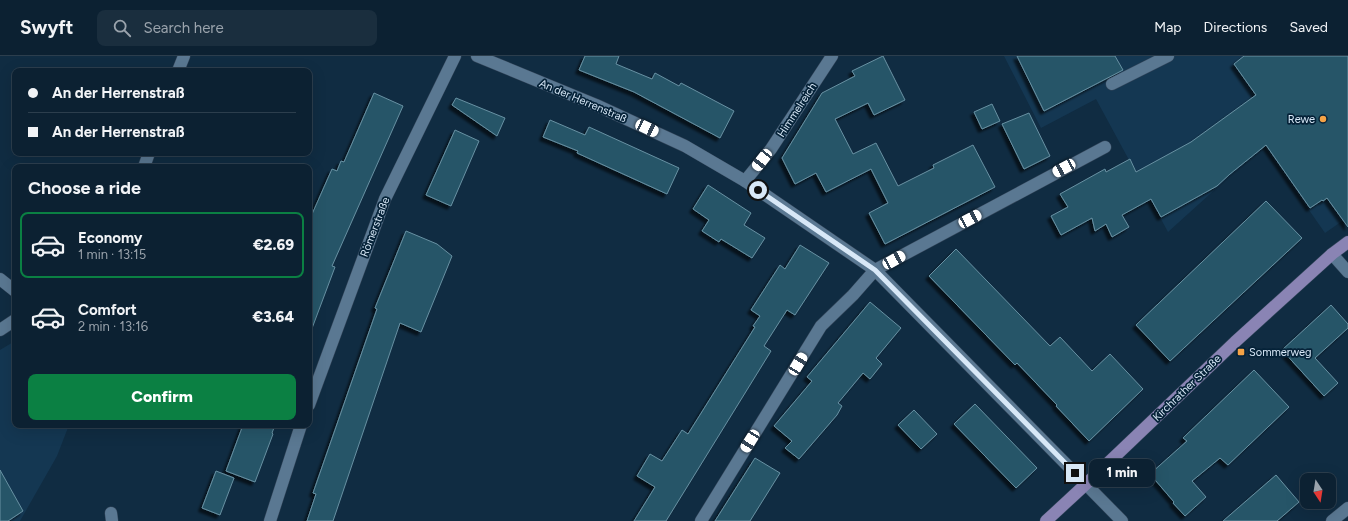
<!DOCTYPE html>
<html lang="en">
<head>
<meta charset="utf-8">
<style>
  body { margin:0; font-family:Figtree,sans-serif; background:#1a2e3e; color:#f1f3f6; height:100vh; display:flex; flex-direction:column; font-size:15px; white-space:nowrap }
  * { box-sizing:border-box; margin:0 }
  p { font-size:13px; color:#9aa3ac }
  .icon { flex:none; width:22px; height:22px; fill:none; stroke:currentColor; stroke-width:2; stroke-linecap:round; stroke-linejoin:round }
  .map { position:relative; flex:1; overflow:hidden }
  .side { position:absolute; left:12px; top:108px; width:300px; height:264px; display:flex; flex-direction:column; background:#0c2132; border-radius:8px; box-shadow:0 4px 16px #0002,0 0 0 1px #2c3e4d }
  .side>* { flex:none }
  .hud { position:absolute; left:12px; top:12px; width:300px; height:88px; border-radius:8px; box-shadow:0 4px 16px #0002,0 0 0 1px #2c3e4d; display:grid; align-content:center; height:88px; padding:0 16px; background:#0c2132 }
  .needle { width:26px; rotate:168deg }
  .controls { position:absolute; left:1300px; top:417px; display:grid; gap:8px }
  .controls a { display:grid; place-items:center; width:36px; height:36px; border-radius:8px; background:#0c2132; box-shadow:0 4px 16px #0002,0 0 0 1px #2c3e4d; font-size:20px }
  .end { position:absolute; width:18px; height:18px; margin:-9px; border:5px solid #d8e8f7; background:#111; box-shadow:0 0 0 2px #111 }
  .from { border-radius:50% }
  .bubble { position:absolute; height:28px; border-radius:8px; background:#0c2132; box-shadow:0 4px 16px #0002,0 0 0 1px #2c3e4d; font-size:13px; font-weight:800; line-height:28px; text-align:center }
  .car { position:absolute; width:12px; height:24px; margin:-12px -6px; border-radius:5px; box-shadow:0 0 3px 1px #0007; background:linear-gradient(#fff 24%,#345 0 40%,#fff 0 76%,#345 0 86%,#fff 0) }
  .hud b { display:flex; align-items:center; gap:14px; height:38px; font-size:15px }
  .hud b+b { border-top:1px solid #2c3e4d }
  .hud i { width:10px; height:10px; background:#f1f3f6 }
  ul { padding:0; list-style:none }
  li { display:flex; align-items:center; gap:12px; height:66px; margin:0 8px 6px; padding:0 8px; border:2px solid transparent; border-radius:8px }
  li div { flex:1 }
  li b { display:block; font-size:15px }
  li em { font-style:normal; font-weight:800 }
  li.selected { border-color:#0b8043 }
  li>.icon { width:36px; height:36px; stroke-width:1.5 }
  h2 { padding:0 16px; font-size:18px; line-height:48px }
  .button { display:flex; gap:8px; margin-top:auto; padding:8px 16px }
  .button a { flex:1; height:46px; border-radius:8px; background:#0b8043; color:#fff; font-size:16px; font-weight:800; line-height:46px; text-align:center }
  header { display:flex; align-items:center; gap:24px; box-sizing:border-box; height:56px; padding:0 20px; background:#0c2132; border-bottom:1px solid #2c3e4d }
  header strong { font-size:19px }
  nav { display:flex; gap:22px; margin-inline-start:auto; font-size:14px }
  .search { width:280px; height:36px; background:#1a2e3e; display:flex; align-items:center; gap:10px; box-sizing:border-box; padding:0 14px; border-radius:8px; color:#9aa3ac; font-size:15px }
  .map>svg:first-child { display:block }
  .built { fill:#143752 }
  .building { fill:#285567; stroke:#6791a3; filter:url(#shadow) }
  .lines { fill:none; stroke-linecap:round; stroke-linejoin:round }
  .minor-casing { stroke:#34465a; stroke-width:13 }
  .major-casing { stroke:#34465a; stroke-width:13 }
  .minor { stroke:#5a7892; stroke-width:12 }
  .major { stroke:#8a84b4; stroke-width:12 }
  .route { stroke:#d8e8f7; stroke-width:5 }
  .poi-dot { fill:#f5a346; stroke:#052238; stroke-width:1.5 }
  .labels { text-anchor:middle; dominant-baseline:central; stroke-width:3.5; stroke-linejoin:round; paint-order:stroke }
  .street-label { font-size:11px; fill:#d8e8f7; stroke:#052238 }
  .poi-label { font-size:11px; fill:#d8e8f7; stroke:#052238; text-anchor:end }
</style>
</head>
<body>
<header>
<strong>Swyft</strong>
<div class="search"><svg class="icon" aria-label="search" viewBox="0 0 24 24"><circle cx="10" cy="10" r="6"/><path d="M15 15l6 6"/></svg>Search here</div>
<nav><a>Map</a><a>Directions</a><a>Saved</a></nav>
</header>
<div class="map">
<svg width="1348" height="465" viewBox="0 0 1348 465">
  <defs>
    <filter id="shadow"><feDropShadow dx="-3.5" dy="3.5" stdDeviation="1" flood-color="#0009"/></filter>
  </defs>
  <rect width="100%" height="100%" fill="#102c42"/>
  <!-- built -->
  <g class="built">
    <path d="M1004,0H1348V161L1325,177L1265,91L1231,119L1168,176L1096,43L1041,72Z"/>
    <path d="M15,285V369H69L57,400L20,465H0V294Z"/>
  </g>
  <!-- building -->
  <g class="building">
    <path d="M585,0H619L616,8L652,23L655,17L679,30L681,27L734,55L720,82L634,36L579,14Z"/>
    <path d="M883,0L905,44L874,59L868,47L835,63L853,98L876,87L898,130L934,112L933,109L973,89L995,131L885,188L869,157L888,147L871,113L826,136L816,117L795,128L782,102L822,37L855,20L852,15Z"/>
    <path d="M1017,0H1115L1123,14L1044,55Z"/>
    <path d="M1244,0H1348V171L1327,142L1323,145L1322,144L1310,152L1266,89L1230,118L1217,130L1161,161L1151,143L1122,159L1129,171L1112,181L1106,168L1095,175L1092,162L1061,179L1051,160L1068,151L1060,138L1105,113L1106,116L1130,103L1136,116L1191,86L1256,39L1234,8Z"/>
    <path d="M374,37L403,50L332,210L335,211L311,275L309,274V165L332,113L337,115L341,105L344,106Z"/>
    <path d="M456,42L505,62L497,80L452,49Z"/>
    <path d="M992,48L1000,65L982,73L974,56Z"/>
    <path d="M1029,57L1050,100L1024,113L1002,68Z"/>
    <path d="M550,64L585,79L589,71L679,112L667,138L577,97L578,95L543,81Z"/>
    <path d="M455,74L479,85L451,150L426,139Z"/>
    <path d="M708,129L751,157L744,169L765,182L752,202L721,183L719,186L702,175L709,164L693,153Z"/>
    <path d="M1266,145L1302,182L1170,305L1136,269Z"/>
    <path d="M406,175L437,188L452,200L421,276L400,267L333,465H307L316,438L313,437L377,253L375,252Z"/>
    <path d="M800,189L829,207L795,259L787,254L764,290L771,295L666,465H634L655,431L637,420L650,398L662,405L682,374L688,378L755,271L753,270L760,260L751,254L780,209L785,213Z"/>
    <path d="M956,193L1050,290L1060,281L1092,315L1110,298L1143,333L1089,385L1056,350L1057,349L1017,307L1015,309L929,220Z"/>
    <path d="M870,246L901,272L876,302L882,308L870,323L863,317L838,347L842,350L837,359L799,403L785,392L792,385L774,370L812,325L807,321Z"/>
    <path d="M1331,249L1348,268V272L1315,302L1338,327L1324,340L1282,294Z"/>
    <path d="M1254,314L1289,351L1228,409L1220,402L1192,425L1206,441L1185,460L1173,447L1174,446L1150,418L1187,385L1183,382Z"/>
    <path d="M975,348L1037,412L1016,432L954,368Z"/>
    <path d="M914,354L937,378L921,393L898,369Z"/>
    <path d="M243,369H275L272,377L273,378L255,426L226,415Z"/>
    <path d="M755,402L780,417L750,465H715Z"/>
    <path d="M0,414L23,455L8,465H0Z"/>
    <path d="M216,415L234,422L220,459L202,452Z"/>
    <path d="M1276,419L1299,446L1277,465H1223Z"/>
  </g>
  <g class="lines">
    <defs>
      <g id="minor">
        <path d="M477,0L596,49L685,90L745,125L875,214L1122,465"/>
        <path d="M178,15L184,0"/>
        <path d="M1112,28L1168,0"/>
        <path d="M144,111L149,97"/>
        <path d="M745,125L771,93L832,0"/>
        <path d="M1332,198L1348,216"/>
        <path d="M0,223L15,235"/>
        <path d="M0,274L15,264"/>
        <path d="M309,349L385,143L455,0"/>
        <path d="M111,457L112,465"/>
        <path d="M270,465L301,369"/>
        <path d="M701,465L821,270L853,239L875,214L1105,91"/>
        <path d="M1332,465L1348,452"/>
      </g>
      <path id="major" d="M1046,465L1086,428L1235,286L1332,198L1348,186"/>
    </defs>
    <!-- minor casing -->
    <use href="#minor" class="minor-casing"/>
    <!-- major casing -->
    <use href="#major" class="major-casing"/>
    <!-- minor -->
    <use href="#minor" class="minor"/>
    <!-- major -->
    <use href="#major" class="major"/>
  </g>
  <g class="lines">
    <!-- route -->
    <path class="route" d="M758,134L875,214L1075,417"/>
  </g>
  <!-- markers -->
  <g class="poi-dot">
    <circle cx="1323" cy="63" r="4"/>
    <rect x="1237" y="292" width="8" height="8" rx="2"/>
  </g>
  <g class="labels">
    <!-- street labels -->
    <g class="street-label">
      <text transform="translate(583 45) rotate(23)">An der Herrenstraß</text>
      <text transform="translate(797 54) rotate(-57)">Himmelreich</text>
      <text transform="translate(375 171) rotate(-69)">Römerstraße</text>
      <text transform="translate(1187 332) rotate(-44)">Kirchrather Straße</text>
    </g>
    <!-- poi labels -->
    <g class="poi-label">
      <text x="1315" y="63">Rewe</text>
      <text x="1249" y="296" text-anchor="start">Sommerweg</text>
    </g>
  </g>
</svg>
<div class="controls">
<a><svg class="needle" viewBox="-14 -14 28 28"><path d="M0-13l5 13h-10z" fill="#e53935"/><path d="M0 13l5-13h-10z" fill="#9aa3ac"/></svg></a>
</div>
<i class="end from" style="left:758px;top:134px"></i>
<i class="end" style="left:1075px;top:417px"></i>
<div class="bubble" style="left:1089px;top:403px;width:66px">1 min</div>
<i class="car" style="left:647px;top:72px;rotate:115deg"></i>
<i class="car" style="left:762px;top:104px;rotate:218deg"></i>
<i class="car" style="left:1064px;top:112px;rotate:242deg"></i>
<i class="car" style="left:970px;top:163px;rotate:62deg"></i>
<i class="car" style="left:894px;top:204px;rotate:61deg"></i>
<i class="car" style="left:798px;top:308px;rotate:31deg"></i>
<i class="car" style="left:750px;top:385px;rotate:212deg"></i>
<div class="hud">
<b><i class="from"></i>An der Herrenstraß</b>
<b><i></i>An der Herrenstraß</b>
</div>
<section class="side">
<h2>Choose a ride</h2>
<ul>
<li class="selected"><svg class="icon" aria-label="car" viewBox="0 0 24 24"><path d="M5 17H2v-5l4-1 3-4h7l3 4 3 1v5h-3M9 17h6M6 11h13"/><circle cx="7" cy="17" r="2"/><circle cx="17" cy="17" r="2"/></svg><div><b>Economy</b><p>1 min · 13:15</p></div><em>€2.69</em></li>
<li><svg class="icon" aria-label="car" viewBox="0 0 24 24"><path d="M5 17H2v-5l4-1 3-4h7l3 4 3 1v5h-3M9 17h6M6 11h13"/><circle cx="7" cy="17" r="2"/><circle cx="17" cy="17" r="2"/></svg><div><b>Comfort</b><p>2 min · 13:16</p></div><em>€3.64</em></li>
</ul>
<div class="button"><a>Confirm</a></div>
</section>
</div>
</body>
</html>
